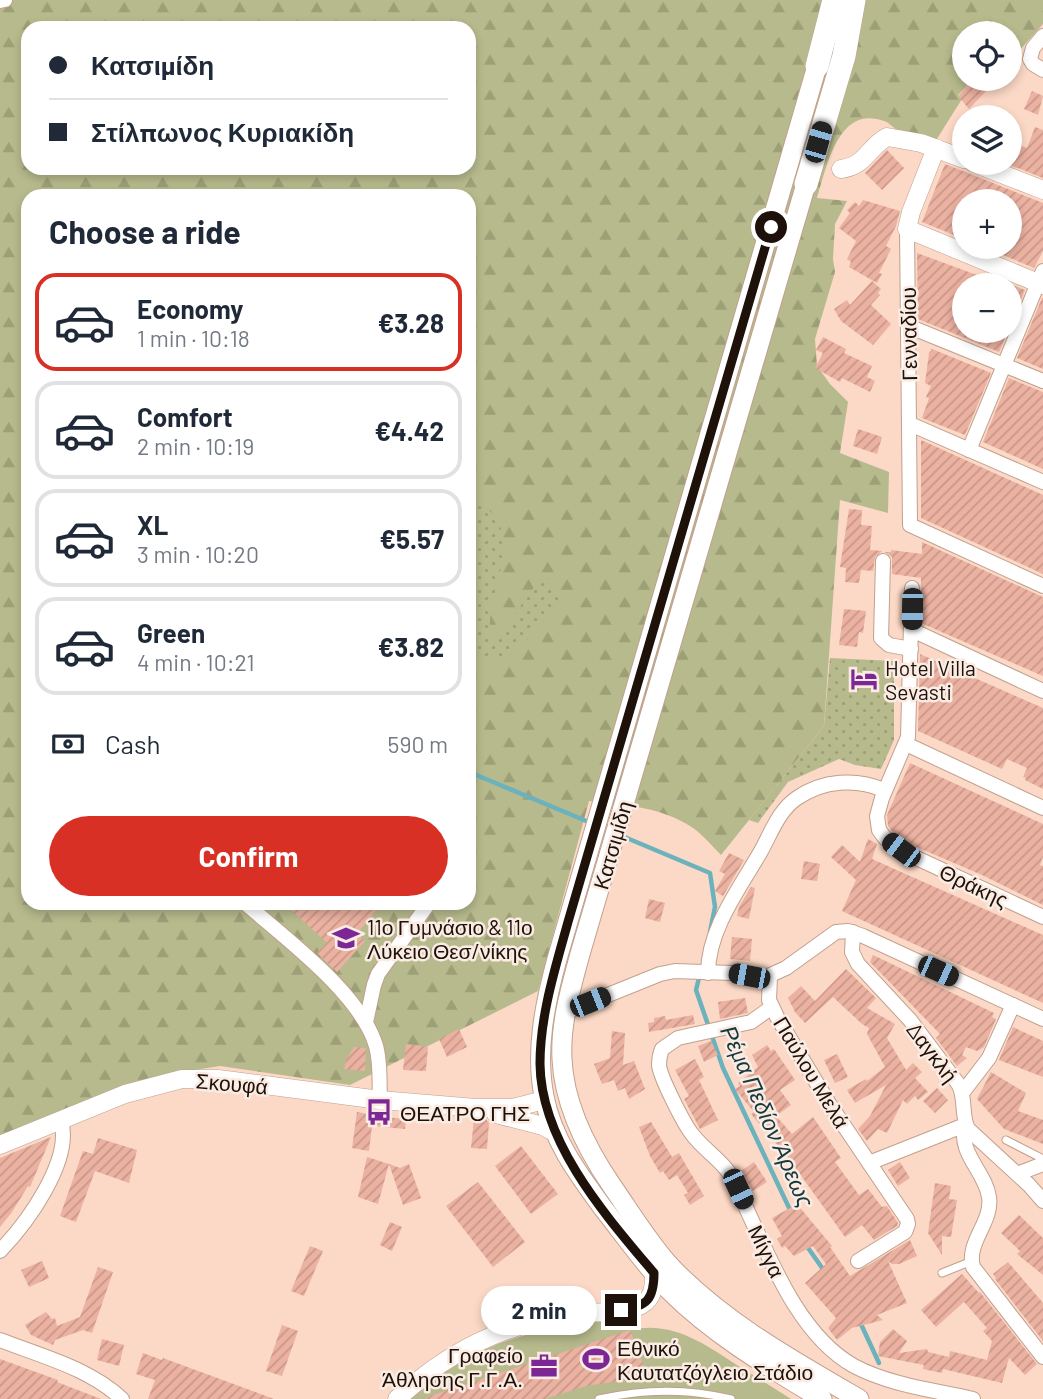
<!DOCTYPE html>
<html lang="en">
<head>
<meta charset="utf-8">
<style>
  body { margin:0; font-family:Barlow,sans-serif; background:#f6f6f7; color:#1f2937; height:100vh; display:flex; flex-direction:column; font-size:26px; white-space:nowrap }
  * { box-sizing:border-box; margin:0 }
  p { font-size:23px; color:#747a83 }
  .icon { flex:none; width:38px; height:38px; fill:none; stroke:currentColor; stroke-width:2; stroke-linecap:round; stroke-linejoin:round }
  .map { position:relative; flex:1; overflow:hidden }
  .side { position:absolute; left:21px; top:189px; width:455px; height:721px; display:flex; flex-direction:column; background:#fff; border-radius:21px; box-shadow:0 4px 10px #0003 }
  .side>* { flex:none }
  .banner { position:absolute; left:21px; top:21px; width:455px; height:154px; border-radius:21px; box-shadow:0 4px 10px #0003; display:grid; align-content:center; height:154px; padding:0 28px; background:#fff }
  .fabs { position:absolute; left:952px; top:21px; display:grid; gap:14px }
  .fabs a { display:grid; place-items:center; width:70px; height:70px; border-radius:50%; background:#fff; box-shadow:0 4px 10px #0003; font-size:35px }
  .end { position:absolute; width:32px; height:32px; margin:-16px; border:9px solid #1d110a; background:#fff; box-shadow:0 0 0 4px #fff }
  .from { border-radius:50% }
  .bubble { position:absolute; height:49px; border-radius:24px; background:#fff; box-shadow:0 4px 10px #0003; font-size:23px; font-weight:700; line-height:49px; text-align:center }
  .car { position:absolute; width:21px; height:42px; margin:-21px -10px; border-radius:9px; box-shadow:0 0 5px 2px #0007; background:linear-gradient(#222 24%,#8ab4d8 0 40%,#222 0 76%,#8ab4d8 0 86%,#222 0) }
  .banner b { display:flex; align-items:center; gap:24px; height:66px; font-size:26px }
  .banner b+b { border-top:2px solid #e0e1e3 }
  .banner i { width:18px; height:18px; background:#1f2937 }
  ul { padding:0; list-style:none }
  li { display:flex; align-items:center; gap:21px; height:98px; margin:0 14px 10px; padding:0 14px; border:4px solid #e0e1e3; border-radius:21px }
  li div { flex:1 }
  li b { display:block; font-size:26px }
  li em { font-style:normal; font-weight:700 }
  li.active { border-color:#d93025 }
  li>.icon { width:63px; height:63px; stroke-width:1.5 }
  h2 { padding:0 28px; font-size:32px; line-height:84px }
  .pay { display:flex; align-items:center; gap:18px; height:77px; padding:0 28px; font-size:26px }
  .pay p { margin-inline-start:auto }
  .primary-button { display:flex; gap:14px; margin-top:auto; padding:14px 28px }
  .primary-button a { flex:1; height:80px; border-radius:42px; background:#d93025; color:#fff; font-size:28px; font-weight:700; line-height:80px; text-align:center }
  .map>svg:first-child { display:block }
  .grass { fill:#b7ba8c }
  .forest { fill:url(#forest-firs); fill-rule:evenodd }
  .park { fill:url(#park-dots) }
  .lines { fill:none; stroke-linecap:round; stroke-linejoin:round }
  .stream { stroke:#6bb2bc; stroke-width:4.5 }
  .building { fill:url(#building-hatch) }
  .service-casing { stroke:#c1a08e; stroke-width:9 }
  .minor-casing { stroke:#c1a08e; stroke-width:16 }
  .tertiary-casing { stroke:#c1a08e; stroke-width:19 }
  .secondary-casing { stroke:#c1a08e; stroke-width:21 }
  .trunk-casing { stroke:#c1a08e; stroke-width:24 }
  .service { stroke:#fff; stroke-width:7 }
  .minor { stroke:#fff; stroke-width:14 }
  .tertiary { stroke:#fff; stroke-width:18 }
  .secondary { stroke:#fff; stroke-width:19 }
  .trunk { stroke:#fff; stroke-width:23 }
  .route { stroke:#1d110a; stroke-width:9 }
  .labels { text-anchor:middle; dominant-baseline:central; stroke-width:5; stroke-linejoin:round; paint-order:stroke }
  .street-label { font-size:21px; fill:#1d110a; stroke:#faebe3 }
  .poi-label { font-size:21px; fill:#1d110a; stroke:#faebe3; text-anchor:start }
  .water-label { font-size:23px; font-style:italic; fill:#15383d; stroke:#faebe3 }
</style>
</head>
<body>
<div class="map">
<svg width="1043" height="1399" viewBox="0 0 1043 1399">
  <defs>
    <pattern id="forest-firs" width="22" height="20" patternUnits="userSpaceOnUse" patternTransform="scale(1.75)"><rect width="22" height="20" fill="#b7ba8c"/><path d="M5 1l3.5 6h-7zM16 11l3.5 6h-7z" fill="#9d9f77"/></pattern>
    <pattern id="park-dots" width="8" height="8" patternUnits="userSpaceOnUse" patternTransform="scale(1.75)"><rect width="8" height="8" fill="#b7ba8c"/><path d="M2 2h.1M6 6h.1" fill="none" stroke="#9d9f77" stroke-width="1.8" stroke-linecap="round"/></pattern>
    <pattern id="building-hatch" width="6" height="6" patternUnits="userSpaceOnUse" patternTransform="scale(1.75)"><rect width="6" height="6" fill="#ebb1a1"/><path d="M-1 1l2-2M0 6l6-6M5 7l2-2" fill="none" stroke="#c99789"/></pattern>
  </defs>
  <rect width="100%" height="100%" fill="#fcd9c6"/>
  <!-- grass -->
  <path class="grass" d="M626,1316L630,1330C673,1320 706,1345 740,1367C757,1378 774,1388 791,1399H409C478,1338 539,1329 626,1316Z"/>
  <!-- forest -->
  <path class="forest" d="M0,0H1043V24L1010,61V33H964V79H974L958,95L962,99L935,142C923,138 908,136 897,130C892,127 890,123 884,121C838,104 827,167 817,198L847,201L835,224L833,259L835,272L815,339L817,366L830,384L848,402L840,453L889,472L888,513L840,500L824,726L721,855C712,846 703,835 693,828C662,807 626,805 589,801L538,991L350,1085L220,1066L169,1074L0,1140ZM28,28H469V168H28ZM28,196H469V903H28Z"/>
  <!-- park -->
  <g class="park">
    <path d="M469,495C477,502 493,511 498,521C515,558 486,596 490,634L498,638L544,573L563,594L528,640L498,660H469Z"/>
    <path d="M830,658L894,661V740L881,769L855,765L839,759L788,782L758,823L749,820L824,726Z"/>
  </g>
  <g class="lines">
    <!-- stream -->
    <g class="stream">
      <path d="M469,772L591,823"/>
      <path d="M622,836L710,873L715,907L710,932"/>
      <path d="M700,974L696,990L723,1068L791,1212"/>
      <path d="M806,1245L825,1272"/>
      <path d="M860,1322L879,1363"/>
    </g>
  </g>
  <!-- building -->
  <g class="building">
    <path d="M974,79H991V86L969,109L958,96Z"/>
    <path d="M1032,91L1043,96L1038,115L1024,109Z"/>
    <path d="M1035,127L1043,130V178L1010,165V141L1027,148Z"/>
    <path d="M887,150L904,168L882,190L865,173Z"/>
    <path d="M945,164L1043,203V251L1034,268L984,247H1010V201H964V239L922,222Z"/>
    <path d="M863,200L900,211L896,226L886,246L891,249L879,273L882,274L877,283L849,267L851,262L847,259L856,241L839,228L850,213L847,210L855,202L859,206Z"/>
    <path d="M917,253L1004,285H964V331H1008L999,352L918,319Z"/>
    <path d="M872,281L881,289L878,293L880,295L871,305L891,324L873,345L841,321L834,309L847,300L850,305Z"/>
    <path d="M1010,284L1025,290L1010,326Z"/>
    <path d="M1042,298H1043V369L1017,358Z"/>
    <path d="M823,337L846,349L844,353L872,366L867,377L875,381L870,392L842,378L840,382L815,368L823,353L816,350Z"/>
    <path d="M932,349L991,373L965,435L922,418L929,398L926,397L931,386L925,383L929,353Z"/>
    <path d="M1009,378L1043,392V469L983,442Z"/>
    <path d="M858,429L882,437L877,454L853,446Z"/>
    <path d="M921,440L1043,495V574L921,518Z"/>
    <path d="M849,509L862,510L861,525L872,526L870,550L882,551L875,557L873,571L861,570L859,583L845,582L846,568L840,567Z"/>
    <path d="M922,542L1043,597V676L921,623V578L892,574V557L885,552H891V550L922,554Z"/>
    <path d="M844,609L866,611L863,633L859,632L857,647L839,645Z"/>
    <path d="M920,654L1043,708V789L1025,780L1026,778L1023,777L1027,768L1007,759L1002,769L918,731Z"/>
    <path d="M910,763L1043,824V857L1040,865L1043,866V905L982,875L912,845L892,831L888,826L887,815Z"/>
    <path d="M868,839L877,844L872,859L1043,935V1003L842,911L856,880L831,857L842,845L860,862Z"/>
    <path d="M729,853L744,860L723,896L715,891L725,874L719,871Z"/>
    <path d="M804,861L820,864L817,881L801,879Z"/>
    <path d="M751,887L755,888L749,919L737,916L739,907Z"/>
    <path d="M649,899L665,903L660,922L645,918Z"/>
    <path d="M284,903H382L357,934L365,941L337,972L317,953L327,943Z"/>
    <path d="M732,937L752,939L750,961L730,959Z"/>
    <path d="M873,955L994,1013L992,1017L996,1019L984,1047L977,1051L966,1047L962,1055L967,1058L957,1066L936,1038L940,1034L870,962Z"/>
    <path d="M846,969L876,998L867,1008L895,1024L887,1038L906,1070L913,1063L922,1072L915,1078L928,1092L918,1100L915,1096L907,1104L903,1100L887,1133L878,1129L867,1141L858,1129L870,1116L886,1085L855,1103L847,1090L866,1079L867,1081L885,1067L867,1034L869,1028L862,1024L833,997L805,1023L795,1012L788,998L801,986L815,1001Z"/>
    <path d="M745,998L748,1013L720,1019L718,1002Z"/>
    <path d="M693,1015L695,1024L649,1032L648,1023L654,1022V1018L665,1016L666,1020Z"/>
    <path d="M1013,1027L1043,1041V1077L999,1060Z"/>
    <path d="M459,1029L467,1047L447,1057L439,1039Z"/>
    <path d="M612,1031L625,1033L623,1065L634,1061L645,1089L629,1099L625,1088L618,1091L614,1080L602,1084L594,1064L610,1058Z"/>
    <path d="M711,1041L718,1055L704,1062L698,1046Z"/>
    <path d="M406,1044L428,1047L426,1071L403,1070Z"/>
    <path d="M767,1045L771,1051L774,1049L795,1080L780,1090L791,1105L776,1116L792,1134L813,1117L841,1158L835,1162L859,1195L868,1189L882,1207L887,1206L898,1223L897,1226L874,1240L862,1225L845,1237L787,1156L751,1114L754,1112L735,1089L740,1086L738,1083L758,1067L752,1055Z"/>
    <path d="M354,1047L366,1048L365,1071L344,1069L346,1060Z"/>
    <path d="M837,1054L848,1077L835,1083L824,1060Z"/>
    <path d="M695,1059L704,1077L699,1080L718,1120L700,1129L684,1099L689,1096L675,1070Z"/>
    <path d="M991,1072L1026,1093L1018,1111L1043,1120V1144L1004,1129L977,1099Z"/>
    <path d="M937,1088L948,1100L935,1113L923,1101Z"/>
    <path d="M357,1112L374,1115V1116L406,1119L405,1129L372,1126L369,1151L352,1148Z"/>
    <path d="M474,1119H486L489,1123L487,1149L471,1148Z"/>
    <path d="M651,1122L672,1157L679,1153L704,1196L690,1205L684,1195L688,1193L677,1175L669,1180L663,1171L660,1173L650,1156L639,1127Z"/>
    <path d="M51,1137L30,1187L28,1186L12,1212L0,1227V1158Z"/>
    <path d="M98,1138L137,1150L129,1183L95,1171L76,1222L60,1216L83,1151L93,1154Z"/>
    <path d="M521,1146L558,1194L531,1214L495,1166Z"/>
    <path d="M367,1157L389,1164L378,1204L358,1197Z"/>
    <path d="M754,1162L767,1182L753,1191L741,1171Z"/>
    <path d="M900,1162L910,1178L898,1186L888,1170Z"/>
    <path d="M389,1164L400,1168L409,1164L421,1198L403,1205Z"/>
    <path d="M478,1182L525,1242L493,1267L446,1206Z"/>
    <path d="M935,1183L951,1186L949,1199L957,1200L951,1237L942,1236V1255L928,1233Z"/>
    <path d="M797,1204L832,1246L830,1247L850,1276L910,1240L917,1256L899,1264H892L888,1261L907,1303L877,1315L883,1320L852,1328L837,1340L828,1328L836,1318L805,1283L826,1264L813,1246L794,1256L785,1246L782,1248L777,1239L782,1236L772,1218Z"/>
    <path d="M1019,1215L1043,1238V1275L1017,1254L1020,1251L1001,1233Z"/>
    <path d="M390,1222L402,1227L392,1251L380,1245Z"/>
    <path d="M310,1246L323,1251L304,1296L291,1291Z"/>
    <path d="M42,1261L49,1278L29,1287L21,1270Z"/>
    <path d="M1008,1262L1043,1303V1341L995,1279L996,1278L993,1274Z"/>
    <path d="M98,1267L113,1272L92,1333L83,1330L55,1340L53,1345L31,1335L25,1325L46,1312L52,1319L55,1318L57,1326L80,1317Z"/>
    <path d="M962,1274L979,1293L980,1292L1037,1364L1025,1375L1009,1358L1002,1383L943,1369L942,1373L923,1369L924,1365L878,1356L880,1342L893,1329L907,1341L899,1353L927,1349L928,1352L949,1357L950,1351L987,1360L992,1341L983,1331L987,1328L964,1302L936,1327L921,1310Z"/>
    <path d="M282,1325L298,1331L282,1376L266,1371Z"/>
    <path d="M630,1330L648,1377L586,1386L545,1399H427V1397Z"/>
    <path d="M102,1339L124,1345L119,1366L97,1360Z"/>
    <path d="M143,1353L162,1360L163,1358L274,1399H148L155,1380L136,1374Z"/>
    <path d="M0,1359L58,1380L57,1382L101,1399H0Z"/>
  </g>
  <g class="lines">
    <defs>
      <g id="service">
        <path d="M1006,1140L1043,1159"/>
        <path d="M942,1273L972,1261"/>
        <path d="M599,1399C643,1389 687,1388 731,1399"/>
      </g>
      <g id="minor">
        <path d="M0,1L5,0"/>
        <path d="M1043,36L1033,48L1030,59L1033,64L1043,70"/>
        <path d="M907,229L910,525L1043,586"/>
        <path d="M908,326L1043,381"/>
        <path d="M910,424L1043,482"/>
        <path d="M969,450L1043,271"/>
        <path d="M883,561L881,638L889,645L911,649"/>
        <path d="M912,588L908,737L882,798L877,816L879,830L885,838L908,854L1043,917"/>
        <path d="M912,630L1043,691"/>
        <path d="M906,744L1043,808"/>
        <path d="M245,903C286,939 361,994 376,1046C381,1063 379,1083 380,1100"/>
        <path d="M853,932L852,952L858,964L910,1020L959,1085C966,1099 961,1115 968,1129L1029,1185L1043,1201"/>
        <path d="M708,973C708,929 740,888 761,851C771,833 779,810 797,798C823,780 856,778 884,790"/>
        <path d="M770,977L769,1000L777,1017L830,1105L907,1219L908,1224L905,1232L858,1261"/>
        <path d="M772,1007L751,1022L678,1038L662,1049C660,1054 659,1059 659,1065C660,1077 684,1124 692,1134C703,1149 720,1159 730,1174C762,1236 791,1331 854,1366C890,1385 933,1390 973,1399"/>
        <path d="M566,1012L660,974L675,971L732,973L764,978L786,968L836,932L848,931L863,936L1043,1019"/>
        <path d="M366,1022L374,985L378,974L429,903"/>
        <path d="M963,1092L989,1058L1013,1005"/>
        <path d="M965,1125C958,1154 985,1171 989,1197C993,1222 966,1242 973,1267L1043,1357"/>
        <path d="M869,1163L965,1125"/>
        <path d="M1017,1174L1043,1164"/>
        <path d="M0,1251C26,1224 73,1161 61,1121"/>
        <path d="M0,1340C41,1356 89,1368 122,1399"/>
      </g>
      <g id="tertiary">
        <path d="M936,148L911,212L907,229L1043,285"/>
        <path d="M974,163L1043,190"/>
        <path d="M841,169C866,166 868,147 887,137L921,143L964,159"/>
        <path d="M496,1114L543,1126L556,1133"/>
        <path d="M0,1145L125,1094L182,1079H218L380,1100L476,1108H513L544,1100"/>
        <path d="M397,1399C448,1351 504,1324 572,1314C593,1311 622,1315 641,1305C654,1298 654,1286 654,1273"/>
      </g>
      <g id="secondary">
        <path d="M817,66L557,959C545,1003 535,1051 544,1096C552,1139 578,1174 603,1208C625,1236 646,1266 670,1291C714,1335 769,1367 822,1399"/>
        <path d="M806,184L580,954C571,988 560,1023 562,1059C564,1105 586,1148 612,1186C630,1212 647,1240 668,1264C720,1320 793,1361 859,1399"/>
      </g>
      <g id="trunk">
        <path d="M817,66L834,0"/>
        <path d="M806,184L844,56L854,0"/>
      </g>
    </defs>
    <!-- service casing -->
    <use href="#service" class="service-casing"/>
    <!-- minor casing -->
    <use href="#minor" class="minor-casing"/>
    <!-- tertiary casing -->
    <use href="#tertiary" class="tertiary-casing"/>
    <!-- secondary casing -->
    <use href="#secondary" class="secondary-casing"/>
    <!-- trunk casing -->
    <use href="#trunk" class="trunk-casing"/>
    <!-- service -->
    <use href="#service" class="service"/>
    <!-- minor -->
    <use href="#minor" class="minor"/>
    <!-- tertiary -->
    <use href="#tertiary" class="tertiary"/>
    <!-- secondary -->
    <use href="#secondary" class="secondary"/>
    <!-- trunk -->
    <use href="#trunk" class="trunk"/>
  </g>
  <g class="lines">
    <!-- route -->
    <path class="route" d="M621,1310C647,1307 654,1299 654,1273C606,1216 541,1143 540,1064C540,1016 555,969 568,922L771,227"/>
  </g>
  <!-- icons -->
  <defs>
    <symbol id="hotel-bare" viewBox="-9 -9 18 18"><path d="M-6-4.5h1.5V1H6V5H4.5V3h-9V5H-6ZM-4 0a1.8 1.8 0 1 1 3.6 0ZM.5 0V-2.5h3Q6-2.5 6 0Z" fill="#7b2796" stroke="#faebe3" stroke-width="2.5" paint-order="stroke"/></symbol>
    <symbol id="school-bare" viewBox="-9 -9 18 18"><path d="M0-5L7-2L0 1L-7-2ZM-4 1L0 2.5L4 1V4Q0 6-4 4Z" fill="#7b2796" stroke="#faebe3" stroke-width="2.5" paint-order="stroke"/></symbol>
    <symbol id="bus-bare" viewBox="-9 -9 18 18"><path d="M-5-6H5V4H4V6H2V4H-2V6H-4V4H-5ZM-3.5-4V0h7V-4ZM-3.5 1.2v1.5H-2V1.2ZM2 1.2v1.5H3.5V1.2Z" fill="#7b2796" stroke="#faebe3" stroke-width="2.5" paint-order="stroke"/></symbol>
    <symbol id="stadium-bare" viewBox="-9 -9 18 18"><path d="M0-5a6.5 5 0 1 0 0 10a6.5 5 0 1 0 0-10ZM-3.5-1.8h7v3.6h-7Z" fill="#7b2796" stroke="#faebe3" stroke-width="2.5" paint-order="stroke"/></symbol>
    <symbol id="office-bare" viewBox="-9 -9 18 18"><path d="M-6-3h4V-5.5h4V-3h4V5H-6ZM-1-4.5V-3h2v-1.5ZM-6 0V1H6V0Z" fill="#7b2796" stroke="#faebe3" stroke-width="2.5" paint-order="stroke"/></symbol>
  </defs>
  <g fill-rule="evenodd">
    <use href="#hotel-bare" x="845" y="660" width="38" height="38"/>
    <use href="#school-bare" x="327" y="919" width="38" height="38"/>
    <use href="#bus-bare" x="360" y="1093" width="38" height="38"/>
    <use href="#stadium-bare" x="577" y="1340" width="38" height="38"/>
    <use href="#office-bare" x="525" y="1347" width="38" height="38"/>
  </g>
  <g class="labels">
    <!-- street labels -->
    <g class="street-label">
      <text transform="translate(908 334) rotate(-91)">Γενναδίου</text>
      <text transform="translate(612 845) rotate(-74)">Κατσιμίδη</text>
      <text transform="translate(974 885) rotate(25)">Θράκης</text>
      <text transform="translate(933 1052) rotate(53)">Δαγκλή</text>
      <text transform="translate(812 1072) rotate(59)">Παύλου Μελά</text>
      <text transform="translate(232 1083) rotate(5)">Σκουφά</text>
      <text transform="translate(767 1251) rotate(64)">Μίγγα</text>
    </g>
    <!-- poi labels -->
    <g class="poi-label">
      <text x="885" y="667">Hotel Villa<tspan x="885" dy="24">Sevasti</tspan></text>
      <text x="367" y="926">11ο Γυμνάσιο &amp; 11ο<tspan x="367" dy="24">Λύκειο Θεσ/νίκης</tspan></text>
      <text x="400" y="1112">ΘΕΑΤΡΟ ΓΗΣ</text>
      <text x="617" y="1347">Εθνικό<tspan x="617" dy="24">Καυτατζόγλειο Στάδιο</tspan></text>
      <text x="523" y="1354" text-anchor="end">Γραφείο<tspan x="523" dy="24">Άθλησης Γ.Γ.Α.</tspan></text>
    </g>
    <!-- water labels -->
    <g class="water-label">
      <text transform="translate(768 1116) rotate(66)">Ρέμα Πεδίον Άρεως</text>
    </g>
  </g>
</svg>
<div class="fabs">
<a><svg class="icon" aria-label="locate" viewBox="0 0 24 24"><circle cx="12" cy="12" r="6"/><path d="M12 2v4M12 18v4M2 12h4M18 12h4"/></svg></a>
<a><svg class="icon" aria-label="layers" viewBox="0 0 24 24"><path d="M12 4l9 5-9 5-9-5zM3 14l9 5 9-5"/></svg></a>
<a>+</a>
<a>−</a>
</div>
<i class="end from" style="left:771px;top:227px"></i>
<i class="end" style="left:621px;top:1310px"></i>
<div class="bubble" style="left:481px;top:1286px;width:116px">2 min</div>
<i class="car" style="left:818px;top:142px;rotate:16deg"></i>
<i class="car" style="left:912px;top:609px;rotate:181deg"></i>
<i class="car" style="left:901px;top:850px;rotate:307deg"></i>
<i class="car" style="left:938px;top:971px;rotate:114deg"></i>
<i class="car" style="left:749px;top:976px;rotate:281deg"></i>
<i class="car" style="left:590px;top:1002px;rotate:68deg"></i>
<i class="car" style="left:738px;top:1189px;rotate:155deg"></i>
<div class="banner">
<b><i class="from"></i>Κατσιμίδη</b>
<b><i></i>Στίλπωνος Κυριακίδη</b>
</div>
<section class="side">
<h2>Choose a ride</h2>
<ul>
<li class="active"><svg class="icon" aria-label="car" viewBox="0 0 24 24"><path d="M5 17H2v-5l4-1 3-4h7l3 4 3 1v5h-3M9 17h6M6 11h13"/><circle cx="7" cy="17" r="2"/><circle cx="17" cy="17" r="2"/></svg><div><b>Economy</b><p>1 min · 10:18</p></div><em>€3.28</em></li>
<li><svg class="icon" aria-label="car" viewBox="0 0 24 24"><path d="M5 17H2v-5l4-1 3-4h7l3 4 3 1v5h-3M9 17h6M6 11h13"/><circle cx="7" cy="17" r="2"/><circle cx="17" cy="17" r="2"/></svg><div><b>Comfort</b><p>2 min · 10:19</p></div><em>€4.42</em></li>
<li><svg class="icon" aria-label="car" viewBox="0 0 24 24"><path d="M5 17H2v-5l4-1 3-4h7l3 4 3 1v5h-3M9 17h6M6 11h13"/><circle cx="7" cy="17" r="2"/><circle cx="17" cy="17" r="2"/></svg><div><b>XL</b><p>3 min · 10:20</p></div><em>€5.57</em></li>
<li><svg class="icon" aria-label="car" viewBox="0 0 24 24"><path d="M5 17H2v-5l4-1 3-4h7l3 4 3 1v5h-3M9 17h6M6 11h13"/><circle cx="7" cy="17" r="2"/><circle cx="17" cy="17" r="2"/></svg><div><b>Green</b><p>4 min · 10:21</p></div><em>€3.82</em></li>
</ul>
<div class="pay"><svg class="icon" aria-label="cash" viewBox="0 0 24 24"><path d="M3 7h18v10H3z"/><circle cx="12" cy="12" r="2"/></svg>Cash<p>590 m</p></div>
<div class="primary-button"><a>Confirm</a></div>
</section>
</div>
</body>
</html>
